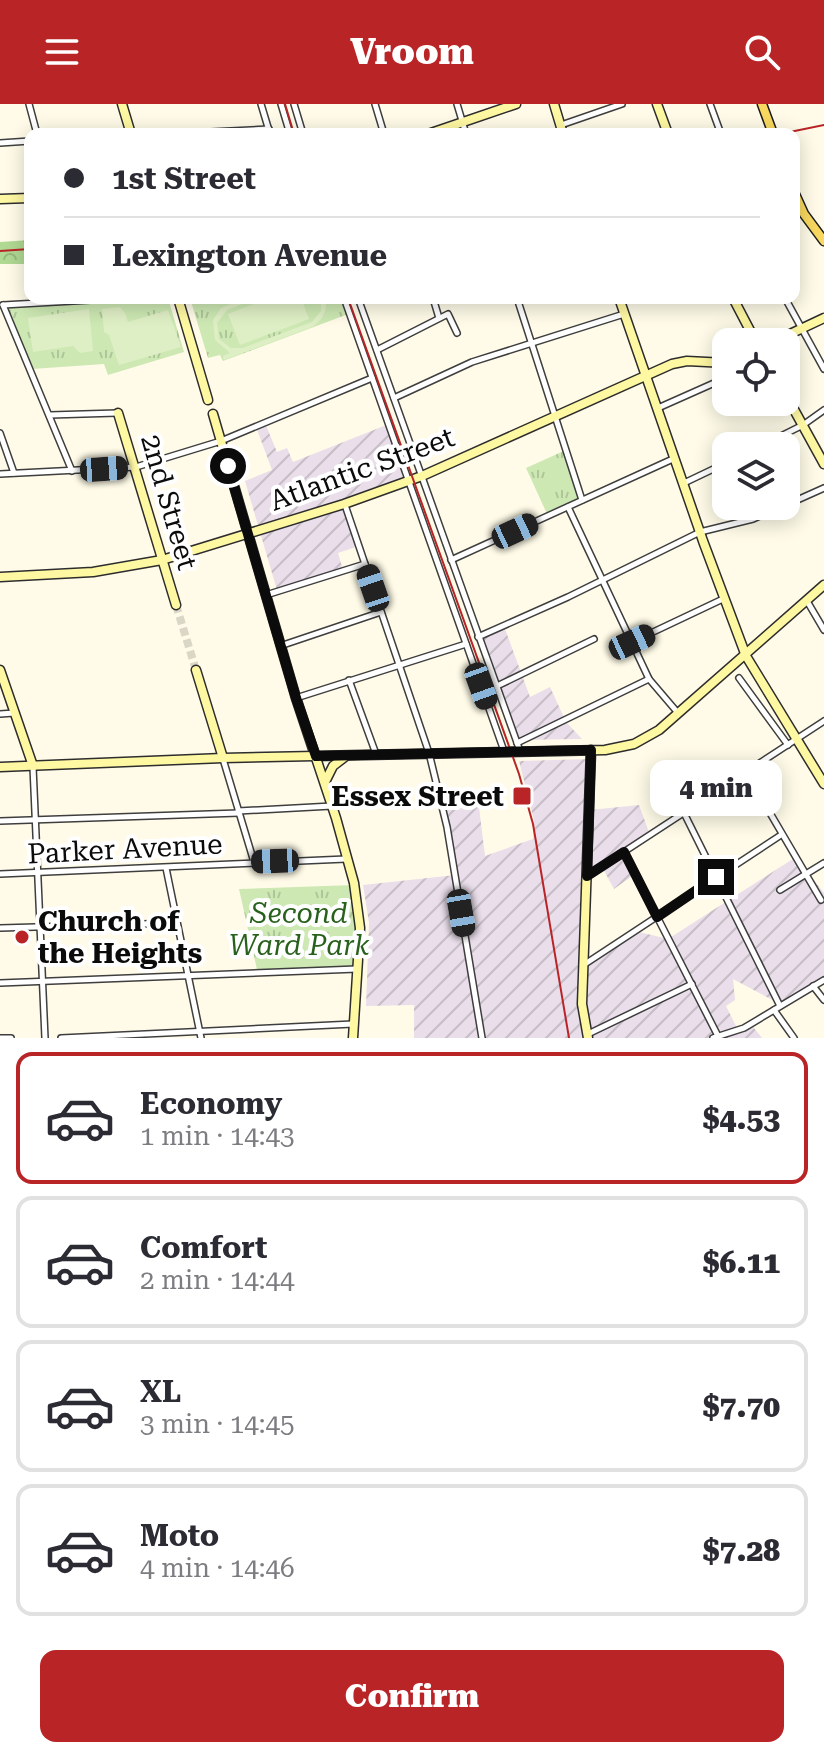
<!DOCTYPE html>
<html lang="en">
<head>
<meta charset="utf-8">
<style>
  body { margin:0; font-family:"Roboto Serif",serif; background:#f2f2f3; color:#2b2b33; height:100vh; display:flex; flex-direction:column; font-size:30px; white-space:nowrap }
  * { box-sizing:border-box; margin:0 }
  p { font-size:26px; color:#7c7c81 }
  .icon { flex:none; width:44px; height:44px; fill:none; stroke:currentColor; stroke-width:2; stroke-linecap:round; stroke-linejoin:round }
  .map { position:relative; height:934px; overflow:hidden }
  .side { display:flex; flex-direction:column; background:#fff; flex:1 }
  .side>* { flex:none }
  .hud { position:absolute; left:24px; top:24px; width:776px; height:176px; border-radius:16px; box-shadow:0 4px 20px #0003; display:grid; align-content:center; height:176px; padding:0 40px; background:#fff }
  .tools { position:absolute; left:712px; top:224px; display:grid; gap:16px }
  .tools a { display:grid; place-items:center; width:88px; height:88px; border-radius:16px; background:#fff; box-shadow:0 4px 20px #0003; font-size:40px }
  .end { position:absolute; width:36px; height:36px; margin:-18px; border:10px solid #0b0b0b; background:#fff; box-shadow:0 0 0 4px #fff }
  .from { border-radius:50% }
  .bubble { position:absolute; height:56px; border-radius:16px; background:#fff; box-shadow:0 4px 20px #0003; font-size:26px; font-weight:800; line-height:56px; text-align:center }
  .car { position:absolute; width:24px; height:48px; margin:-24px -12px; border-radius:10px; box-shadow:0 0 6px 2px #0007; background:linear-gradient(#222 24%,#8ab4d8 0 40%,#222 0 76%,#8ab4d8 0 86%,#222 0) }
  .hud b { display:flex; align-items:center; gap:28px; height:76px; font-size:30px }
  .hud b+b { border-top:2px solid #e1e1e2 }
  .hud i { width:20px; height:20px; background:#2b2b33 }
  ul { padding:14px 0 0; list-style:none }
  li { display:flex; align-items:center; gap:24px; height:132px; margin:0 16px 12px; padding:0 24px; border:4px solid #e1e1e2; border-radius:16px }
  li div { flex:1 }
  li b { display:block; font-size:30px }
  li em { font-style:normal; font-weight:800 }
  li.active { border-color:#b92427 }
  li>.icon { width:72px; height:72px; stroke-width:1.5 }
  .cta { display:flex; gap:16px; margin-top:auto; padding:16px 40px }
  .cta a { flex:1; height:92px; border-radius:16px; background:#b92427; color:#fff; font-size:32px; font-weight:800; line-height:92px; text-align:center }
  header { display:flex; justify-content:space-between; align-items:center; height:104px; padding:0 40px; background:#b92427; color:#fff; font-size:36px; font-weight:800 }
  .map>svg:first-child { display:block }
  .industrial { fill:url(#industrial-furrows) }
  .forest { fill:url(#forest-crowns) }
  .park { fill:url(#park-tufts) }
  .pitch { fill:#dfefc5 }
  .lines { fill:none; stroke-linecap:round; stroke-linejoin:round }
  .secondary-tunnel { stroke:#dad7c7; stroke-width:8; stroke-dasharray:8 4; stroke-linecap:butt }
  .street-casing { stroke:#3e3e3e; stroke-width:8 }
  .secondary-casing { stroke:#2d2d2d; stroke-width:11 }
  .primary-casing { stroke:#1c1c1c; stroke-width:11 }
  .street { stroke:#fff; stroke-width:5 }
  .secondary { stroke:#fff8a3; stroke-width:8 }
  .primary { stroke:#f8d85f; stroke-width:8 }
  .rail { stroke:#b92427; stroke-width:2 }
  .route { stroke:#0b0b0b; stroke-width:10 }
  .poi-dot { fill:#b92427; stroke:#fff; stroke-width:3 }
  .labels { text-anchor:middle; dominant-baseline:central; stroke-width:8; stroke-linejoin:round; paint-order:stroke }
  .street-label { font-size:28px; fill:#0b0b0b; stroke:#fff }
  .poi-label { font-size:28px; font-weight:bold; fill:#0b0b0b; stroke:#fff; text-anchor:end }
  .park-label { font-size:28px; font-style:italic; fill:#28611c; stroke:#fff }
</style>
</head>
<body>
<header><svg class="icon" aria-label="menu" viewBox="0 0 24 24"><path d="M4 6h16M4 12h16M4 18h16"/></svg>Vroom<svg class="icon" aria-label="search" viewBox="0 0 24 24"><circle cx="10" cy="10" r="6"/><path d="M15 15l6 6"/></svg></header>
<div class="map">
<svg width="824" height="934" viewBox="0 0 824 934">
  <defs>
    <pattern id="industrial-furrows" width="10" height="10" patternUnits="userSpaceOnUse" patternTransform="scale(2)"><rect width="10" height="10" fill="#e9deea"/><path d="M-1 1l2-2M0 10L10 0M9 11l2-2" fill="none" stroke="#c6bdc7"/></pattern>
    <pattern id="forest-crowns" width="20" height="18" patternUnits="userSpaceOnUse" patternTransform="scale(2)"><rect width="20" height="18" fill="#b0d993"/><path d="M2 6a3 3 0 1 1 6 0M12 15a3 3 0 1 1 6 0" fill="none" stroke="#96b97d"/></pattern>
    <pattern id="park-tufts" width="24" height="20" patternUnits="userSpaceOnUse" patternTransform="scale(2)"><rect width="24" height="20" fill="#cde8b3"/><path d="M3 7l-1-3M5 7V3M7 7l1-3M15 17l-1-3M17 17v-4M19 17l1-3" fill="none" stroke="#afc699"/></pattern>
  </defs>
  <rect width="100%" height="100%" fill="#fffbe8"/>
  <!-- industrial -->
  <g class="industrial">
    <path d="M265,319L277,348L287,344L293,358L389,320L403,373L343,395L359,442L338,449L343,466L277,486L245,377L272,366L256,323Z"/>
    <path d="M504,522L530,593L550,583L566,618L582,635L513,636L476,536Z"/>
    <path d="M591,655L590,706L639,701L650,731L625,748L635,770L614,785L602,763L588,774L585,858L635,827L668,835L796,753L824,789V873L780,900L733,875L735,896L726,902L738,926L750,919L762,934H414V901L366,902L369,819L363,781L456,771L441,704L479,703L485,752L533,735L534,716L519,657Z"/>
  </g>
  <!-- forest -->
  <path class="forest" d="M30,136V160H0V138Z"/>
  <!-- park -->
  <g class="park">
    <path d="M87,194H168L184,248L108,271L104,260L32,265L4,202Z"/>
    <path d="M190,194H346L351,209L223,257L220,251L208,254Z"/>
    <path d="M566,346L582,396L548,412L526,364Z"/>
    <path d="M354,781L358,865L258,870L239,785Z"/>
  </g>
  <!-- pitch -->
  <g class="pitch">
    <path d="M245,194H257L227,206L217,219L219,235L231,244H243L312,218L321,207V194H326C327,207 323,216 312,223L224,256L223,252L230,249L215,236L213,216L221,204Z"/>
    <path d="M270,194H301L309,215L240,241L228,210Z"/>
    <path d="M120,203L125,209L128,218L168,206L181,243L119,261L109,231L104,228L102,205Z"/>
    <path d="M89,205L93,247L80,249L73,242L33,248L28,214Z"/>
  </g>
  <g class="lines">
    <!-- secondary-tunnel -->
    <path class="secondary-tunnel" d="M176,501L196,566"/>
    <defs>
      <g id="street">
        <path d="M29,0L37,30"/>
        <path d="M261,0L270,30"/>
        <path d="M281,0L290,30"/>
        <path d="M294,0L303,30"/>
        <path d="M375,0L384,30"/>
        <path d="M457,0L466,30"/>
        <path d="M710,0L721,30"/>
        <path d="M561,21L622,0"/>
        <path d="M170,30L269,25"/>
        <path d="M0,39L30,37"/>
        <path d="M344,194L504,647"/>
        <path d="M358,194L520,647"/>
        <path d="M433,194L439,214"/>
        <path d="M517,194L582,396"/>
        <path d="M785,194L824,265"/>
        <path d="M3,201L72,367"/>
        <path d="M3,201L126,194"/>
        <path d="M377,246L448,210L457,229"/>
        <path d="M394,294L472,258L624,210"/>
        <path d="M658,304L721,276L724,270L722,259"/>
        <path d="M50,311L117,309"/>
        <path d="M0,329L14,369"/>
        <path d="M761,342L803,321L824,306"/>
        <path d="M0,370L136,363L221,337L372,274"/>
        <path d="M684,379L726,359"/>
        <path d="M345,401L429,649L447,723L482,934"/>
        <path d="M786,401L824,384"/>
        <path d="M568,403L649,575L678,609"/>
        <path d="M451,456L675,354"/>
        <path d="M266,491L365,460"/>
        <path d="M807,497L824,526"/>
        <path d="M478,533L568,493L700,428L753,415L783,402"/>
        <path d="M632,538L725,494"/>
        <path d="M280,542L381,508"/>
        <path d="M739,574L788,641"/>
        <path d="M349,576L376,650"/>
        <path d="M497,582L594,535"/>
        <path d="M296,594L466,540"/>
        <path d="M0,610L14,609"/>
        <path d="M517,639L649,575"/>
        <path d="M223,655L254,758"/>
        <path d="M33,663L45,934"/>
        <path d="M746,668L821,796"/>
        <path d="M238,707L332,702"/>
        <path d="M684,709L780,902"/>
        <path d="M0,717L239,709"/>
        <path d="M624,748L719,934"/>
        <path d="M166,764L201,934"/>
        <path d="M0,770L346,755"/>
        <path d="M587,772L824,617"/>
        <path d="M780,786L824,759"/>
        <path d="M0,824L177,819"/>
        <path d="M585,860L781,731"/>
        <path d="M0,879L357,865"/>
        <path d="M813,882L824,896"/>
        <path d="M774,906L794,934"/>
        <path d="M588,930L692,880"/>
        <path d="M0,934H11"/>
        <path d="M61,934L353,920"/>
        <path d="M713,934L744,924L824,876"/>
      </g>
      <g id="secondary">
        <path d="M122,0L131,30"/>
        <path d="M554,0L563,30"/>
        <path d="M657,0L668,30"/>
        <path d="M428,30L516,0"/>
        <path d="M0,95L30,94"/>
        <path d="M178,194L208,296"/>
        <path d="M619,194L703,437L746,552L824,680"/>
        <path d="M733,194L756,238"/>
        <path d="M773,238L824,214"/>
        <path d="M786,291L824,360"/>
        <path d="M118,309L176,501"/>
        <path d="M213,310L296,594L336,714L354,779L360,824L353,934"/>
        <path d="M0,473L93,468L162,456L344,400L422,372L672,260L687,257L726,259"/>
        <path d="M0,566L33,662"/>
        <path d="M196,566L223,654"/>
        <path d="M0,663L223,654L605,646L634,640L659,626L824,481"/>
        <path d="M325,678L333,662L346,652"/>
        <path d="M588,934L582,900L591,646"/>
      </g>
      <g id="primary">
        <path d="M762,0L773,30"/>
        <path d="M794,88L804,110L824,137"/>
      </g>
    </defs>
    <!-- street casing -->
    <use href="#street" class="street-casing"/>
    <!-- secondary casing -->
    <use href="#secondary" class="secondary-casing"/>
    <!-- primary casing -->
    <use href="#primary" class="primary-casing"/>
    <!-- street -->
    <use href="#street" class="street"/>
    <!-- secondary -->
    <use href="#secondary" class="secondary"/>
    <!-- primary -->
    <use href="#primary" class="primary"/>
    <!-- rail -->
    <g class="rail">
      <path d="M285,0L294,30"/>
      <path d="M780,30L824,21"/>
      <path d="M0,147L30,145"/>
      <path d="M348,194L519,670L533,720L569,934"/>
    </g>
  </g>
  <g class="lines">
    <!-- route -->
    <path class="route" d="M228,362L296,594L316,652L591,646L587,772L624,748L657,813L716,773"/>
  </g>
  <!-- markers -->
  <g class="poi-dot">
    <rect x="512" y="682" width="20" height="20" rx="4"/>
    <circle cx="22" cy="833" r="8"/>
  </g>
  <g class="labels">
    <!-- street labels -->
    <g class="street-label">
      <text transform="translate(362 365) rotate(-20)">Atlantic Street</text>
      <text transform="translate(169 398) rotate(74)">2nd Street</text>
      <text transform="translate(125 745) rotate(-3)">Parker Avenue</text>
    </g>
    <!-- poi labels -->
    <g class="poi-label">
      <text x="504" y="692">Essex Street</text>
      <text x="38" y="817" text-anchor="start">Church of<tspan x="38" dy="32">the Heights</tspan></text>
    </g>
    <!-- park labels -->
    <g class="park-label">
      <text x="299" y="809">Second<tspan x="299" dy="32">Ward Park</tspan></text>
    </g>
  </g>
</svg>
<div class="tools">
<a><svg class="icon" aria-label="locate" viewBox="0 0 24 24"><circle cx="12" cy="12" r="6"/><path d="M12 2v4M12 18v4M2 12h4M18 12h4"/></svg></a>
<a><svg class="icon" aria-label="layers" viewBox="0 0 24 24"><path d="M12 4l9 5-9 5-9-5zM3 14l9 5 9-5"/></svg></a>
</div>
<i class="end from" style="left:228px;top:362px"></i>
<i class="end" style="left:716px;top:773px"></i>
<div class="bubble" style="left:650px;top:656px;width:132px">4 min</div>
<i class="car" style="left:104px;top:365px;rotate:86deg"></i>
<i class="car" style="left:515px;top:427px;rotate:65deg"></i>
<i class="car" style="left:373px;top:484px;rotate:341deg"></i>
<i class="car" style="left:632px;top:538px;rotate:65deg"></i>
<i class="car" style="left:481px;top:582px;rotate:160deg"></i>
<i class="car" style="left:275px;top:757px;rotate:268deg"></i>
<i class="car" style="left:461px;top:809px;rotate:170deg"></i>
<div class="hud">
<b><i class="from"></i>1st Street</b>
<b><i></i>Lexington Avenue</b>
</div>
</div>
<section class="side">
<ul>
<li class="active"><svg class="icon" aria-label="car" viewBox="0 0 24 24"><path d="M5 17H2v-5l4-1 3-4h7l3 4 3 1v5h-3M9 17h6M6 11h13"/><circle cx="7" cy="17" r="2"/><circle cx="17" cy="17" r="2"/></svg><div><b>Economy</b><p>1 min · 14:43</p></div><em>$4.53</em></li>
<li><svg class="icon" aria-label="car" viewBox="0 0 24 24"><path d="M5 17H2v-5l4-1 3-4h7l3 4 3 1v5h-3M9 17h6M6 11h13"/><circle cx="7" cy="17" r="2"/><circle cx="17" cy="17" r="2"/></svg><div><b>Comfort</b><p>2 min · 14:44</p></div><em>$6.11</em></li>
<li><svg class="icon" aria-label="car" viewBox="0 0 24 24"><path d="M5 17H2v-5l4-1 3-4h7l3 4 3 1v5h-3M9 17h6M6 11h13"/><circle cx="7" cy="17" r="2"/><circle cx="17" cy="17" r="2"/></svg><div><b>XL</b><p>3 min · 14:45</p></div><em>$7.70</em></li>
<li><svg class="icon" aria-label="car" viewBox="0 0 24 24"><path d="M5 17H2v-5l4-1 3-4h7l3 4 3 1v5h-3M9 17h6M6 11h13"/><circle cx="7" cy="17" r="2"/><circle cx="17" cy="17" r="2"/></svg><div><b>Moto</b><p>4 min · 14:46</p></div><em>$7.28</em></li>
</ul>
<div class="cta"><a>Confirm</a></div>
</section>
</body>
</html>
